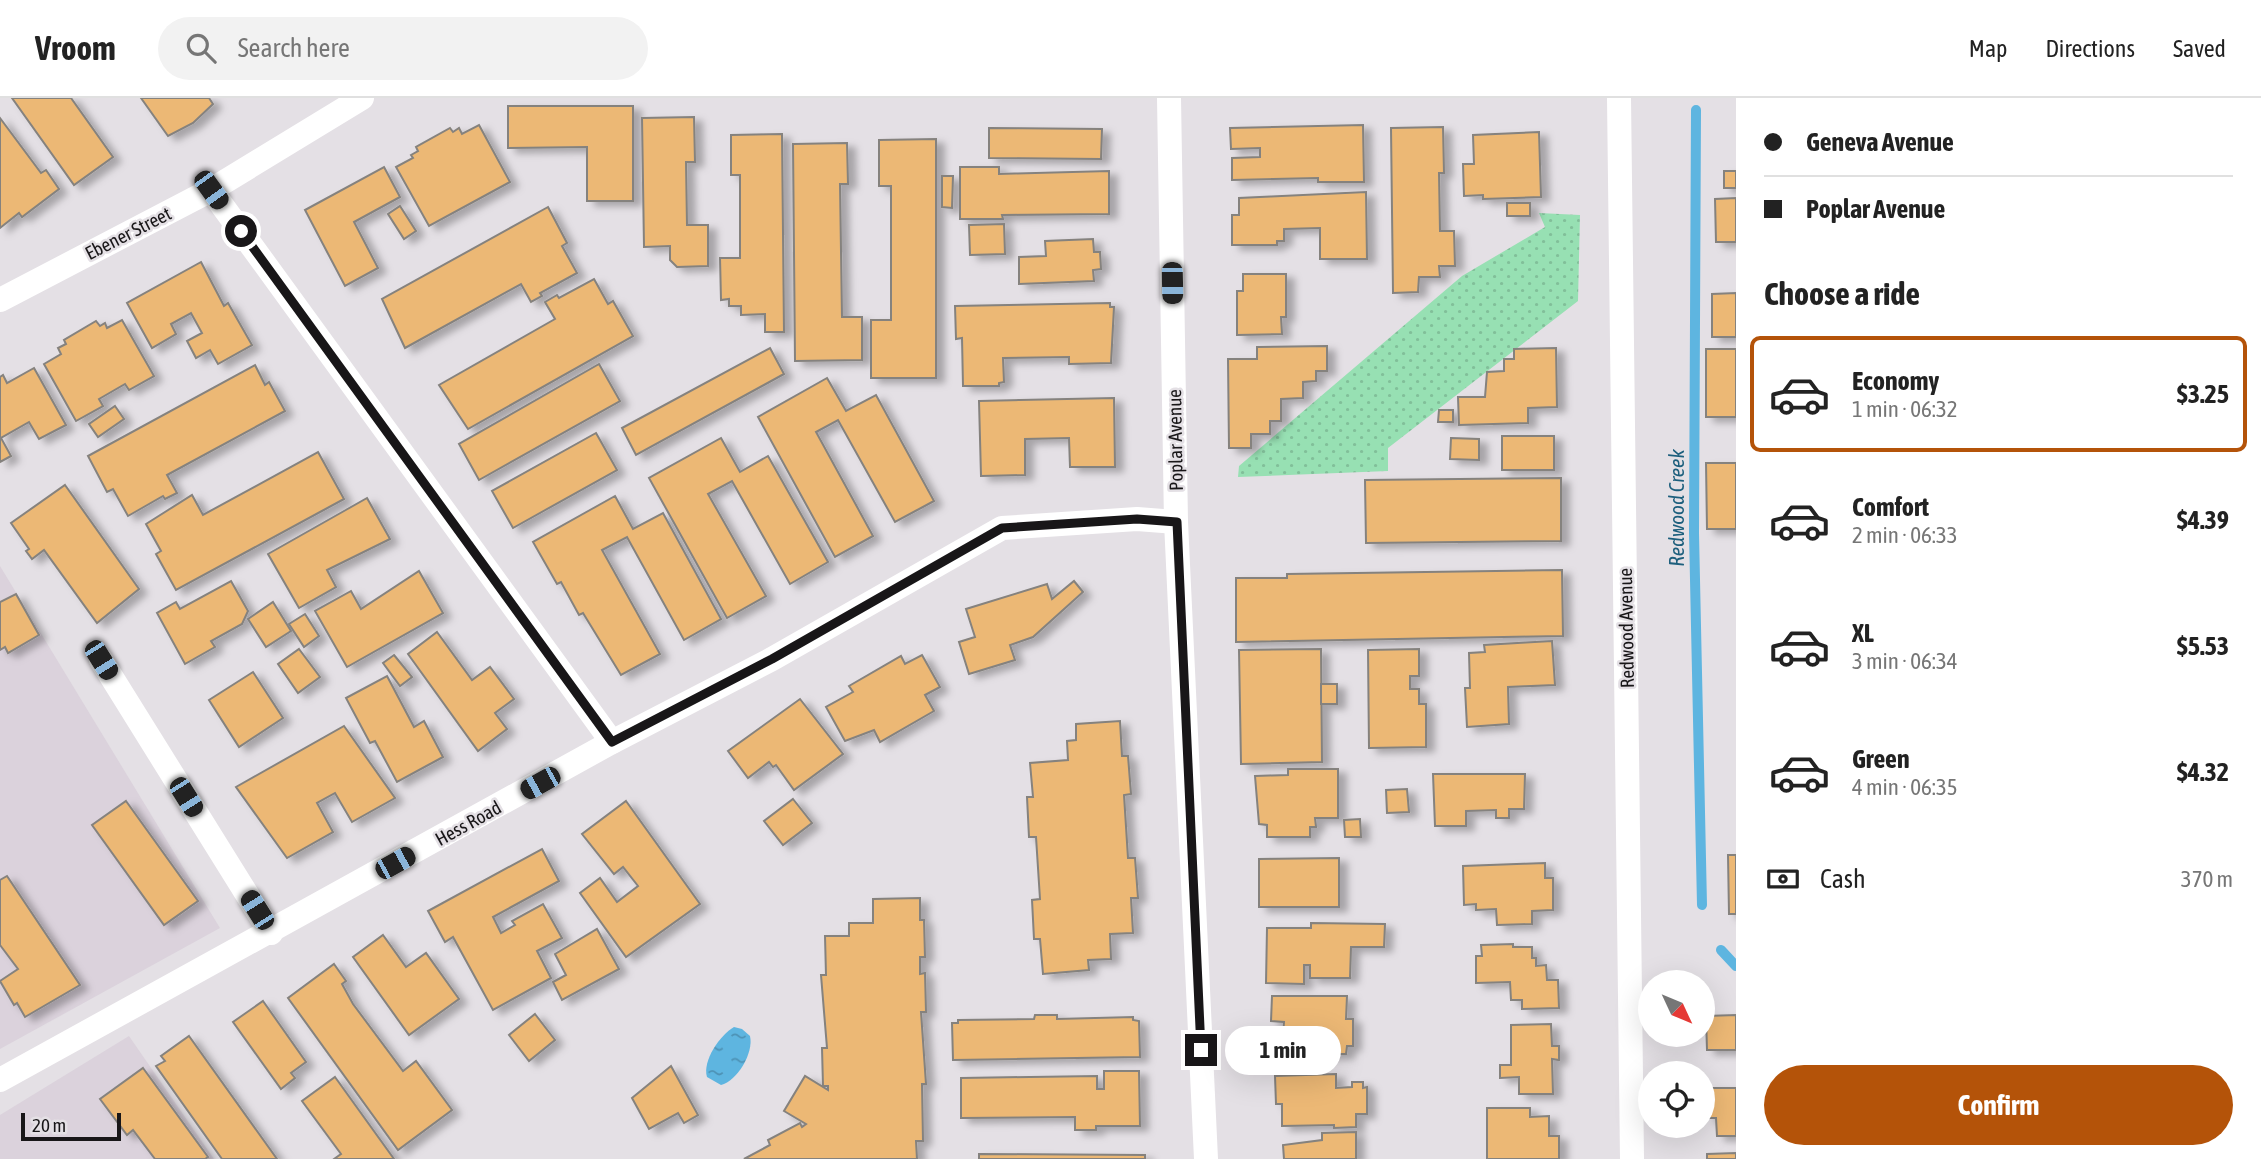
<!DOCTYPE html>
<html lang="en">
<head>
<meta charset="utf-8">
<style>
  body { margin:0; font-family:"Asap Condensed",sans-serif; background:#f2f2f2; color:#222; height:100vh; display:flex; flex-direction:column; font-size:26px; white-space:nowrap }
  * { box-sizing:border-box; margin:0 }
  p { font-size:23px; color:#767676 }
  .icon { flex:none; width:38px; height:38px; fill:none; stroke:currentColor; stroke-width:2; stroke-linecap:round; stroke-linejoin:round }
  .map { position:relative; flex:1; overflow:hidden }
  .drawer { display:flex; flex-direction:column; background:#fff; width:525px }
  .drawer>* { flex:none }
  .banner { display:grid; align-content:center; height:154px; padding:0 28px; background:#fff }
  .needle { width:46px; rotate:134deg }
  .buttons { position:absolute; left:1638px; top:872px; display:grid; gap:14px }
  .buttons a { display:grid; place-items:center; width:77px; height:77px; border-radius:50%; background:#fff; box-shadow:0 7px 28px #0002; font-size:35px }
  .scale { position:absolute; left:21px; bottom:18px; width:100px; box-sizing:border-box; padding-left:7px; border:4px solid #181618; border-top:0; font-size:19px; line-height:24px; white-space:nowrap; color:#181618; -webkit-text-stroke:5px #e4e0e5; paint-order:stroke }
  .end { position:absolute; width:32px; height:32px; margin:-16px; border:9px solid #181618; background:#fff; box-shadow:0 0 0 4px #fff }
  .from { border-radius:50% }
  .bubble { position:absolute; height:49px; border-radius:24px; background:#fff; box-shadow:0 7px 28px #0002; font-size:23px; font-weight:700; line-height:49px; text-align:center }
  .car { position:absolute; width:21px; height:42px; margin:-21px -10px; border-radius:9px; box-shadow:0 0 5px 2px #0007; background:linear-gradient(#222 24%,#8ab4d8 0 40%,#222 0 76%,#8ab4d8 0 86%,#222 0) }
  .banner b { display:flex; align-items:center; gap:24px; height:66px; font-size:26px }
  .banner b+b { border-top:2px solid #e0e0e0 }
  .banner i { width:18px; height:18px; background:#222 }
  ul { padding:0; list-style:none }
  li { display:flex; align-items:center; gap:21px; height:116px; margin:0 14px 10px; padding:0 14px; border:4px solid transparent; border-radius:10px }
  li div { flex:1 }
  li b { display:block; font-size:26px }
  li em { font-style:normal; font-weight:700 }
  li.selected { border-color:#b45309 }
  li>.icon { width:63px; height:63px; stroke-width:1.5 }
  h2 { padding:0 28px; font-size:32px; line-height:84px }
  .pay { display:flex; align-items:center; gap:18px; height:77px; padding:0 28px; font-size:26px }
  .pay p { margin-inline-start:auto }
  .button { display:flex; gap:14px; margin-top:auto; padding:14px 28px }
  .button a { flex:1; height:80px; border-radius:42px; background:#b45309; color:#fff; font-size:28px; font-weight:700; line-height:80px; text-align:center }
  header { display:flex; align-items:center; gap:42px; box-sizing:border-box; height:98px; padding:0 35px; background:#fff; border-bottom:2px solid #e0e0e0 }
  header strong { font-size:33px }
  nav { display:flex; gap:38px; margin-inline-start:auto; font-size:24px }
  .search { width:490px; height:63px; background:#f2f2f2; display:flex; align-items:center; gap:18px; box-sizing:border-box; padding:0 24px; border-radius:38px; color:#767676; font-size:26px }
  main { display:flex; flex:1; min-height:0 }
  .map>svg:first-child { display:block }
  .built { fill:#dbd2dc }
  .grass { fill:url(#grass-dots) }
  .water { fill:url(#water-ripples) }
  .lines { fill:none; stroke-linecap:round; stroke-linejoin:round }
  .stream { stroke:#5eb5e0; stroke-width:10 }
  .building { fill:#ecb874; stroke:#85827e; stroke-width:2; filter:url(#shadow) }
  .minor { stroke:#fff; stroke-width:24 }
  .route { stroke:#181618; stroke-width:9 }
  .labels { text-anchor:middle; dominant-baseline:central; stroke-width:5; stroke-linejoin:round; paint-order:stroke }
  .street-label { font-size:19px; fill:#181618; stroke:#e4e0e5 }
  .water-label { font-size:21px; font-style:italic; fill:#1d5f7d; stroke:#e4e0e5 }
</style>
</head>
<body>
<header>
<strong>Vroom</strong>
<div class="search"><svg class="icon" aria-label="search" viewBox="0 0 24 24"><circle cx="10" cy="10" r="6"/><path d="M15 15l6 6"/></svg>Search here</div>
<nav><a>Map</a><a>Directions</a><a>Saved</a></nav>
</header>
<main>
<div class="map">
<svg width="1736" height="1061" viewBox="0 0 1736 1061">
  <defs>
    <pattern id="grass-dots" width="8" height="8" patternUnits="userSpaceOnUse" patternTransform="scale(1.75)"><rect width="8" height="8" fill="#97e0b3"/><path d="M2 2h.1M6 6h.1" fill="none" stroke="#81bf99" stroke-width="1.8" stroke-linecap="round"/></pattern>
    <pattern id="water-ripples" width="26" height="14" patternUnits="userSpaceOnUse" patternTransform="scale(1.75)"><rect width="26" height="14" fill="#5eb5e0"/><path d="M2 4q2-2 4 0t4 0M15 11q2-2 4 0t4 0" fill="none" stroke="#4d92b5"/></pattern>
    <filter id="shadow"><feDropShadow dx="8" dy="4.5" stdDeviation="3.5" flood-color="#0004"/></filter>
  </defs>
  <rect width="100%" height="100%" fill="#e4e0e5"/>
  <!-- built -->
  <g class="built">
    <path d="M0,468L220,830L0,951Z"/>
    <path d="M129,938L214,1061H0V1017Z"/>
  </g>
  <!-- grass -->
  <path class="grass" d="M1539,115L1580,117L1578,203L1388,350V373L1238,379L1239,368L1462,178L1545,129Z"/>
  <!-- water -->
  <path class="water" d="M734,929L742,931L750,938C754,955 737,983 721,987L707,979C702,963 720,937 734,929Z"/>
  <g class="lines">
    <!-- stream -->
    <g class="stream">
      <path d="M1696,12L1694,435L1702,807"/>
      <path d="M1721,852L1736,868"/>
    </g>
  </g>
  <!-- building -->
  <g class="building">
    <path d="M12,0H71L113,59L74,87Z"/>
    <path d="M141,0H209L213,6L193,25L168,38Z"/>
    <path d="M508,8H633V103H587V49L508,50Z"/>
    <path d="M694,19L695,64H686L687,127H708V168L677,169L670,162V148L644,149L642,20Z"/>
    <path d="M0,20L41,75L46,72L59,91L22,119L19,115L0,130Z"/>
    <path d="M479,27L510,84L429,128L396,69L413,60L411,57L418,53L416,49L450,30L453,34L459,30L462,36Z"/>
    <path d="M1363,27L1364,84H1318V80L1232,82V60L1260,59V50L1231,51L1230,30Z"/>
    <path d="M1443,29L1444,75H1439L1440,133H1454L1455,168H1439L1440,179H1419L1418,194L1393,195L1391,30Z"/>
    <path d="M989,30L1102,31L1101,61L989,60Z"/>
    <path d="M1539,34L1541,99L1483,101V97L1464,98L1463,66H1474L1473,37Z"/>
    <path d="M782,36L784,234H765V216L741,217V208H729V201L721,202L720,160H740V77H731V37Z"/>
    <path d="M936,41V280H871V222H891V88H879V42Z"/>
    <path d="M847,45L848,86H840L842,219H862V262L795,263L793,46Z"/>
    <path d="M384,69L400,99L354,124L378,170L345,188L305,112Z"/>
    <path d="M960,69H999V76L1109,73V116L1002,117L1003,121H960Z"/>
    <rect x="1724" y="73" width="12" height="17"/>
    <path d="M942,78H953L952,110L942,109Z"/>
    <path d="M1366,94L1367,161H1320V130L1284,131V143H1277V147H1232V117H1239V100Z"/>
    <path d="M1736,100V144H1716L1715,101Z"/>
    <rect x="1507" y="105" width="23" height="13"/>
    <path d="M400,108L416,133L404,141L388,116Z"/>
    <path d="M548,109L567,145L562,148L577,175L540,195L542,198L531,204L521,186L405,250L382,201Z"/>
    <path d="M1004,126L1005,156L970,157L969,127Z"/>
    <path d="M1093,141L1094,154H1100L1101,171L1093,172L1094,183L1019,186V159L1046,158L1045,143Z"/>
    <path d="M201,164L224,208L228,205L252,247L218,266L210,252L196,260L187,243L202,235L191,215L171,226L176,236L152,250L127,205Z"/>
    <path d="M1243,176H1286V219H1281L1282,236L1237,237V193H1243Z"/>
    <path d="M594,181L608,206L613,203L633,238L468,331L439,287L555,221L545,204L557,197L559,200Z"/>
    <path d="M1736,195V239H1712V196Z"/>
    <path d="M1110,205V209H1114L1111,265L1069,266V259L1003,260L1004,284L999,285V288H963L962,240L956,241L955,208Z"/>
    <path d="M122,222L154,278L129,292L125,286L99,301L103,308L76,323L44,266L61,256L58,250L66,246L64,242L96,223L100,228L105,225L107,230Z"/>
    <path d="M1327,248V273H1316V283L1303,284V300L1281,301V323H1270V336H1251V350H1229L1228,261H1257V249Z"/>
    <path d="M770,250L784,276L636,357L622,330Z"/>
    <path d="M1556,250L1557,309L1528,310V325L1459,327L1458,299H1485L1487,274L1504,273V261H1514V251Z"/>
    <rect x="1706" y="251" width="30" height="68"/>
    <path d="M599,266L620,303L479,382L459,346Z"/>
    <path d="M255,267L265,287L269,284L285,313L167,377L177,395L165,401L163,398L128,418L113,391L107,394L88,358Z"/>
    <path d="M34,270L66,327L39,341L29,324L1,340L11,358L0,364V279L3,277L7,285Z"/>
    <path d="M827,280L846,313L876,297L934,403L895,424L838,322L816,334L873,438L835,459L758,319Z"/>
    <path d="M1114,300L1115,369H1070L1069,340L1025,341V377L981,378L979,303Z"/>
    <path d="M115,308L124,321L98,339L89,326Z"/>
    <path d="M1439,312H1453V324H1438Z"/>
    <path d="M596,335L617,372L513,430L492,393Z"/>
    <rect x="1502" y="338" width="52" height="34"/>
    <path d="M721,340L740,374L768,358L828,464L790,486L732,383L708,396L766,498L727,520L649,380Z"/>
    <path d="M1451,340L1479,341V362L1450,361Z"/>
    <path d="M318,354L344,401L176,492L156,456L161,453L146,426L192,397L203,417Z"/>
    <path d="M1706,365H1736V431H1707Z"/>
    <path d="M1561,380V443L1366,445L1365,382Z"/>
    <path d="M65,387L139,491L97,525L44,452L32,461L26,453L29,451L11,425Z"/>
    <path d="M615,398L633,431L663,415L721,521L684,542L627,439L602,452L660,556L621,577L583,515L579,517L561,484L557,486L533,444Z"/>
    <path d="M367,400L390,441L327,472L336,489L299,510L268,456Z"/>
    <path d="M1562,472L1563,538L1236,544V480H1287V476Z"/>
    <path d="M419,473L443,515L347,569L315,513L351,493L361,511Z"/>
    <path d="M231,483L248,513L242,526L211,543L215,549L185,566L157,515L176,504L180,511Z"/>
    <path d="M1074,483L1083,494L1033,539L1010,547L1015,562L969,576L959,544L975,539L966,511L1047,486L1052,501Z"/>
    <path d="M16,496L39,537L8,555L5,549L0,552V504Z"/>
    <path d="M273,504L291,533L266,549L248,521Z"/>
    <path d="M305,516L319,538L304,549L289,526Z"/>
    <path d="M437,534L472,582L490,569L514,601L495,615L507,631L478,653L408,556Z"/>
    <path d="M1552,543L1555,587L1508,589L1509,626L1467,629L1465,590H1470L1469,555L1485,554L1484,547Z"/>
    <path d="M299,551L320,579L298,595L278,566Z"/>
    <path d="M1321,551L1322,664L1241,666L1239,552Z"/>
    <path d="M1419,551V578H1410V591H1419V606H1426V649L1369,650L1368,552Z"/>
    <path d="M394,557L412,579L400,588L383,565Z"/>
    <path d="M922,557L940,589L925,597L934,613L880,644L874,632L845,643L826,609L853,594L849,588L901,558L905,566Z"/>
    <path d="M253,574L283,620L239,649L209,602Z"/>
    <path d="M387,578L414,629L424,623L443,659L397,684L375,643L370,645L346,600Z"/>
    <rect x="1321" y="586" width="16" height="20"/>
    <path d="M800,601L843,656L794,692L776,667L773,669L769,664L748,680L728,653Z"/>
    <path d="M1120,623L1122,658H1128L1131,696L1124,697L1128,760H1135L1138,800H1131L1133,835L1110,836L1111,861L1088,862L1089,872L1043,876L1040,841H1034L1032,802L1040,801L1036,739H1029L1027,699H1033L1030,665L1068,662L1067,643L1076,642V626Z"/>
    <path d="M344,628L395,700L352,724L335,695L317,705L333,734L287,760L236,689Z"/>
    <path d="M1288,671H1338V720H1315L1316,729H1310V739H1267V727L1259,726L1255,678L1288,677Z"/>
    <path d="M1433,676H1525L1524,711H1509V720H1496V712L1466,713V728H1435Z"/>
    <path d="M1407,691L1409,714L1387,715L1386,692Z"/>
    <path d="M793,701L812,725L783,747L764,723Z"/>
    <path d="M126,703L198,803L164,827L92,727Z"/>
    <path d="M626,703L700,806L626,859L580,795L600,780L617,804L638,788L623,769L614,776L582,736Z"/>
    <path d="M1360,721L1361,739H1345L1344,722Z"/>
    <path d="M542,751L559,783L493,819L501,835L515,827L512,823L543,806L562,840L537,853L551,880L493,912L453,839L445,844L428,813Z"/>
    <path d="M1728,757H1736V816H1729Z"/>
    <path d="M1339,760V809H1259V761Z"/>
    <path d="M1545,765V780H1553V812L1532,813V826L1497,827L1496,811L1476,812V806L1464,807L1463,768Z"/>
    <path d="M7,778L80,887L25,919L17,905L14,907L0,883L18,871L0,847V782Z"/>
    <path d="M920,800V822H924L925,859H920V876L925,875L926,914H921L926,986H922L923,1043H916L917,1061H744L770,1047L768,1042L800,1025L802,1029L806,1026L784,1013L805,978L828,992V988H823L822,950H827L821,877H826L825,838H849V825H873V801Z"/>
    <path d="M1311,825L1385,826L1384,849H1351L1350,880H1310V867H1304V886L1266,885L1267,830H1311Z"/>
    <path d="M597,831L619,871L562,902L553,884L566,877L555,856Z"/>
    <path d="M383,837L406,869L426,855L459,901L409,937L353,859Z"/>
    <path d="M1513,846V849H1532V860H1536V868L1546,867L1547,882H1558L1559,910L1522,911V902H1511L1510,884L1476,885V858H1482L1481,847Z"/>
    <path d="M334,866L346,883L342,886L353,906L403,973L416,963L452,1012L398,1052L288,900Z"/>
    <path d="M1272,898H1347L1346,921H1353V948H1347L1346,956H1300V950H1293V938H1283L1284,924L1271,923Z"/>
    <path d="M263,903L306,964L291,975L295,980L281,991L233,924Z"/>
    <path d="M535,916L555,942L529,963L509,937Z"/>
    <path d="M1035,917H1057V921L1133,919V922L1139,923L1140,959L953,962L952,925H958V922L1034,921Z"/>
    <path d="M1736,917V952H1707L1706,918Z"/>
    <path d="M1551,926L1552,948H1559V962L1552,961L1553,996H1519V979L1500,980V967H1511V927Z"/>
    <path d="M189,938L277,1061H222L156,968L165,963L161,958Z"/>
    <path d="M671,968L698,1017L684,1025L678,1015L649,1031L632,1000Z"/>
    <path d="M143,970L208,1059L205,1061H155L133,1032L127,1037L100,1001Z"/>
    <path d="M1104,973H1139L1140,1028H1096V1032H1075V1019L961,1020V980L1097,978V991H1104Z"/>
    <path d="M1336,976V990L1352,989V984H1363V990L1367,989V1016H1356V1029L1334,1030V1027L1282,1028V1006H1276L1275,978Z"/>
    <path d="M335,979L394,1061H334L341,1056L302,1003Z"/>
    <path d="M1708,990H1736V1038H1717L1716,1020H1708Z"/>
    <path d="M1487,1010H1530V1019L1549,1018V1038H1559V1061H1487Z"/>
    <path d="M1356,1034V1061H1284L1283,1047L1322,1042V1035Z"/>
    <path d="M1736,1055V1061H1707V1056Z"/>
    <path d="M979,1056L1145,1057V1061H979Z"/>
  </g>
  <g class="lines">
    <!-- minor -->
    <g class="minor">
      <path d="M1169,0L1176,424L1206,1061"/>
      <path d="M1619,0L1632,1061"/>
      <path d="M211,92L612,644"/>
      <path d="M0,202L211,92L362,0"/>
      <path d="M101,562L271,835"/>
      <path d="M0,982L612,644L772,561L1002,430L1137,421L1176,424"/>
    </g>
  </g>
  <g class="lines">
    <!-- route -->
    <path class="route" d="M241,133L612,644L772,561L1002,430L1137,421L1177,424L1201,952"/>
  </g>
  <g class="labels">
    <!-- street labels -->
    <g class="street-label">
      <text transform="translate(128 135) rotate(-27)">Ebener Street</text>
      <text transform="translate(1175 342) rotate(-91)">Poplar Avenue</text>
      <text transform="translate(1626 530) rotate(-91)">Redwood Avenue</text>
      <text transform="translate(468 725) rotate(-29)">Hess Road</text>
    </g>
    <!-- water labels -->
    <g class="water-label">
      <text transform="translate(1676 410) rotate(-90)">Redwood Creek</text>
    </g>
  </g>
</svg>
<div class="buttons">
<a><svg class="needle" viewBox="-14 -14 28 28"><path d="M0-13l5 13h-10z" fill="#e53935"/><path d="M0 13l5-13h-10z" fill="#767676"/></svg></a>
<a><svg class="icon" aria-label="locate" viewBox="0 0 24 24"><circle cx="12" cy="12" r="6"/><path d="M12 2v4M12 18v4M2 12h4M18 12h4"/></svg></a>
</div>
<div class="scale">20 m</div>
<i class="end from" style="left:241px;top:133px"></i>
<i class="end" style="left:1201px;top:952px"></i>
<div class="bubble" style="left:1225px;top:928px;width:116px">1 min</div>
<i class="car" style="left:211px;top:92px;rotate:144deg"></i>
<i class="car" style="left:1172px;top:185px;rotate:179deg"></i>
<i class="car" style="left:101px;top:562px;rotate:148deg"></i>
<i class="car" style="left:540px;top:685px;rotate:241deg"></i>
<i class="car" style="left:186px;top:699px;rotate:148deg"></i>
<i class="car" style="left:395px;top:765px;rotate:61deg"></i>
<i class="car" style="left:257px;top:812px;rotate:328deg"></i>
</div>
<section class="drawer">
<div class="banner">
<b><i class="from"></i>Geneva Avenue</b>
<b><i></i>Poplar Avenue</b>
</div>
<h2>Choose a ride</h2>
<ul>
<li class="selected"><svg class="icon" aria-label="car" viewBox="0 0 24 24"><path d="M5 17H2v-5l4-1 3-4h7l3 4 3 1v5h-3M9 17h6M6 11h13"/><circle cx="7" cy="17" r="2"/><circle cx="17" cy="17" r="2"/></svg><div><b>Economy</b><p>1 min · 06:32</p></div><em>$3.25</em></li>
<li><svg class="icon" aria-label="car" viewBox="0 0 24 24"><path d="M5 17H2v-5l4-1 3-4h7l3 4 3 1v5h-3M9 17h6M6 11h13"/><circle cx="7" cy="17" r="2"/><circle cx="17" cy="17" r="2"/></svg><div><b>Comfort</b><p>2 min · 06:33</p></div><em>$4.39</em></li>
<li><svg class="icon" aria-label="car" viewBox="0 0 24 24"><path d="M5 17H2v-5l4-1 3-4h7l3 4 3 1v5h-3M9 17h6M6 11h13"/><circle cx="7" cy="17" r="2"/><circle cx="17" cy="17" r="2"/></svg><div><b>XL</b><p>3 min · 06:34</p></div><em>$5.53</em></li>
<li><svg class="icon" aria-label="car" viewBox="0 0 24 24"><path d="M5 17H2v-5l4-1 3-4h7l3 4 3 1v5h-3M9 17h6M6 11h13"/><circle cx="7" cy="17" r="2"/><circle cx="17" cy="17" r="2"/></svg><div><b>Green</b><p>4 min · 06:35</p></div><em>$4.32</em></li>
</ul>
<div class="pay"><svg class="icon" aria-label="cash" viewBox="0 0 24 24"><path d="M3 7h18v10H3z"/><circle cx="12" cy="12" r="2"/></svg>Cash<p>370 m</p></div>
<div class="button"><a>Confirm</a></div>
</section>
</main>
</body>
</html>
